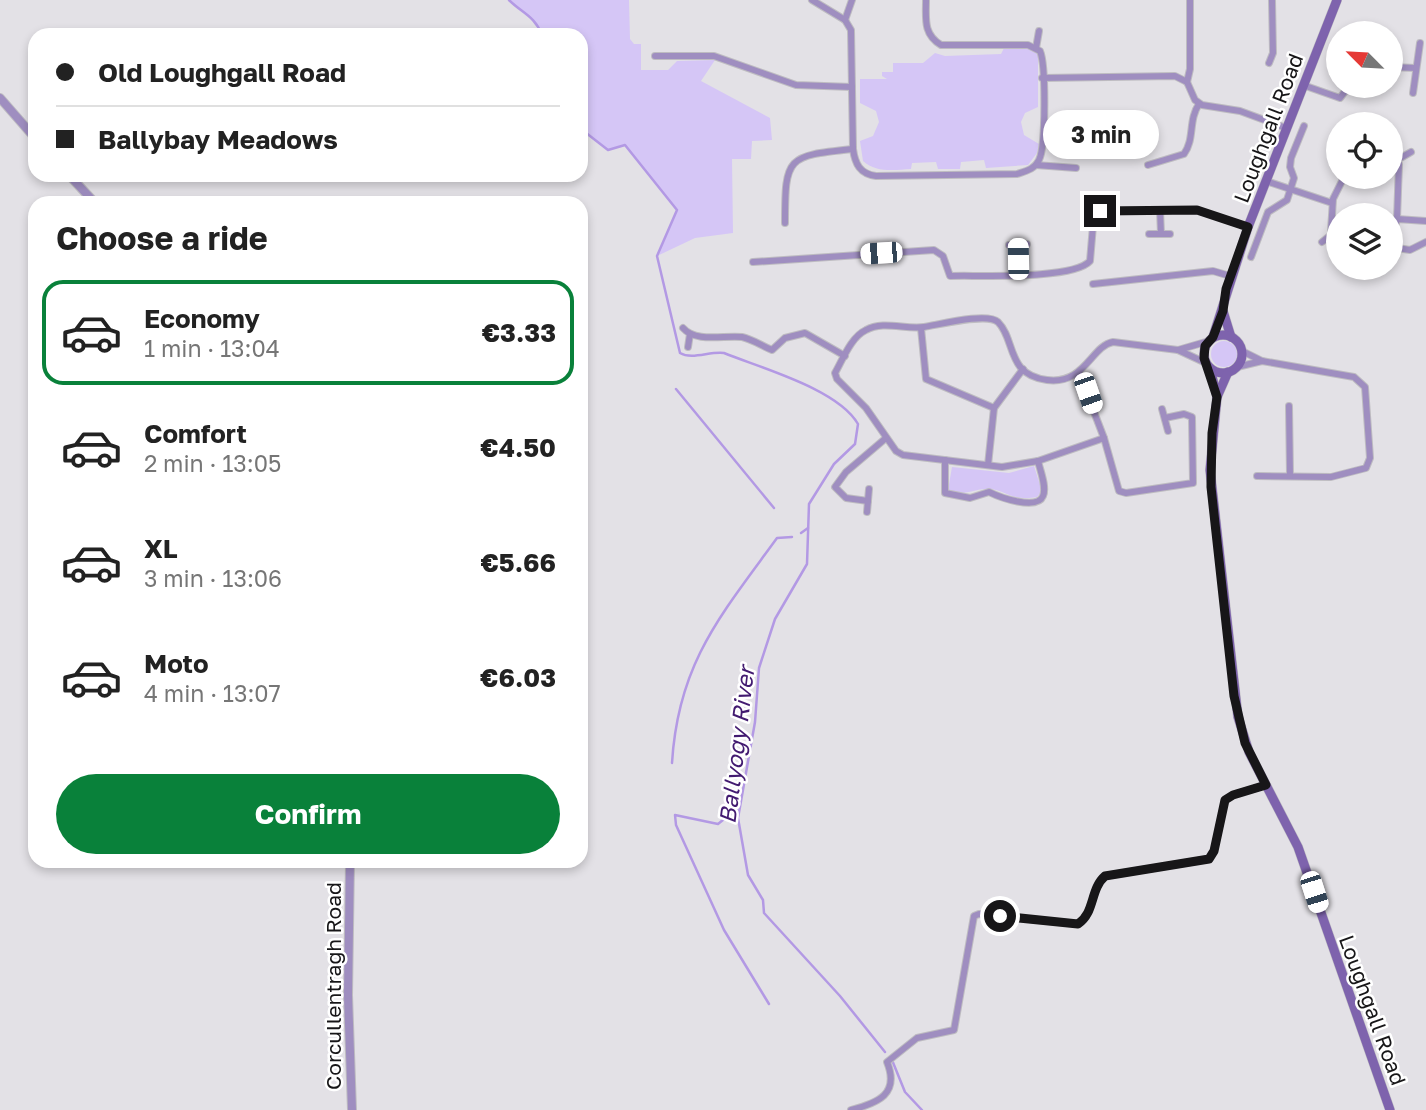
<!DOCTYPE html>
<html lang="en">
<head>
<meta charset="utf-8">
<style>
  body { margin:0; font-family:"Golos Text",sans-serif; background:#f2f2f2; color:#222; height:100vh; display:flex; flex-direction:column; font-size:26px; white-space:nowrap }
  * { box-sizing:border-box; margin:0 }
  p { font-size:23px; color:#767676 }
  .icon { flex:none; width:38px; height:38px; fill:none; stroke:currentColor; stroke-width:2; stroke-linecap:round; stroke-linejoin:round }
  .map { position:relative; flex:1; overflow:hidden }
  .drawer { position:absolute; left:28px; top:196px; width:560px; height:672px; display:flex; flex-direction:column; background:#fff; border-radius:21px; box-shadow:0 4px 10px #0003 }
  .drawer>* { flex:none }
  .hud { position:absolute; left:28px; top:28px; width:560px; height:154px; border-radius:21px; box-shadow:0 4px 10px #0003; display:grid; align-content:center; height:154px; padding:0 28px; background:#fff }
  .needle { width:46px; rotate:294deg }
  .buttons { position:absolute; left:1326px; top:21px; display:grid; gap:14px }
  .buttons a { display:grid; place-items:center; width:77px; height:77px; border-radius:50%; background:#fff; box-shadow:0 4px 10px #0003; font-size:35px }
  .end { position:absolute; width:32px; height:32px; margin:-16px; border:9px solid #171618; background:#fff; box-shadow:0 0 0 4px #fff }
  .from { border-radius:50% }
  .bubble { position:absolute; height:49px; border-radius:24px; background:#fff; box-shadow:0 4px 10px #0003; font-size:23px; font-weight:700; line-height:49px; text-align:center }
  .car { position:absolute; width:21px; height:42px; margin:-21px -10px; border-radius:9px; box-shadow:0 0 5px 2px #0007; background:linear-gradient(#fff 24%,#345 0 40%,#fff 0 76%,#345 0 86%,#fff 0) }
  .hud b { display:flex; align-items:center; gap:24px; height:66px; font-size:26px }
  .hud b+b { border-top:2px solid #e0e0e0 }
  .hud i { width:18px; height:18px; background:#222 }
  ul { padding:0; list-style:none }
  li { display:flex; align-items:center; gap:21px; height:105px; margin:0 14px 10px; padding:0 14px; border:4px solid transparent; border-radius:21px }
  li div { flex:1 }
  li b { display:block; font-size:26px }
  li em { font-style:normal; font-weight:700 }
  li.on { border-color:#09813a }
  li>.icon { width:63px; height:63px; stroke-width:1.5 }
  h2 { padding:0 28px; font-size:32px; line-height:84px }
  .cta { display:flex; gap:14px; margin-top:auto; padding:14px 28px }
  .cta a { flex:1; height:80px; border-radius:42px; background:#09813a; color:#fff; font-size:28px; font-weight:700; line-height:80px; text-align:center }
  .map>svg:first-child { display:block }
  .green { fill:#d5c6f6 }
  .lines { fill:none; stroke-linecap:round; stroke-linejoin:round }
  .stream { stroke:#b399e4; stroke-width:2.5 }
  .minor-casing { stroke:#bebcc1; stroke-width:8 }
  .tertiary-casing { stroke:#bebcc1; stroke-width:10 }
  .secondary-casing { stroke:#bebcc1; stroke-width:10 }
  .minor { stroke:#9f8ec0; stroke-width:6 }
  .tertiary { stroke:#9f8ec0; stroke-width:8 }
  .secondary { stroke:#7e63ad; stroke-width:9 }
  .route { stroke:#171618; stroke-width:9 }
  .labels { text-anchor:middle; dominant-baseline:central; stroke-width:5; stroke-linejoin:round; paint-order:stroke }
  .street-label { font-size:21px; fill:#171618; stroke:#fff }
  .water-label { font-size:23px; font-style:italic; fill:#421a70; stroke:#fff }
</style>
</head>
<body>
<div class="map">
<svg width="1426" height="1110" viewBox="0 0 1426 1110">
  <rect width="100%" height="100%" fill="#e3e1e6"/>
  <!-- green -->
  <g class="green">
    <path d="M509,0H629L630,39L634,44H641V70H668L677,61L715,60L701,81L770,118L772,140L752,141L751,159H732L733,233L695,238L657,256L677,210L625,145L608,150L581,129V35H542C535,16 522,13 509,0Z"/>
    <path d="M1004,48L1030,49L1038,54V107L1025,113L1021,122L1024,135L1039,144L1037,153L1028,165L986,168L984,160L961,162L960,169H938L936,162L912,163L911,169C894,170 876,173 863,161L860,141L873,136L879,122L876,111L860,103V79H887L882,76V72H893V63H923L935,53L945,56L1001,54Z"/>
    <circle cx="1224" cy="354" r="13"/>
    <path d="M1034,466L1042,491L1037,497C1011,502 1003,488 987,489C972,489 964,497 948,490L952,467L1009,473Z"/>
  </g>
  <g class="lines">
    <!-- stream -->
    <g class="stream">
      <path d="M509,0C522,13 535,16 542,35"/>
      <path d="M581,129L608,150L625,145L677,210L657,256L680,353C692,360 710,351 724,353C761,368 838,389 858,424L855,444L834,464L809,504L807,564L775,619L759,668L755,722L738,818L748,875L763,900L764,913L840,996L885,1052"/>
      <path d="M676,389L774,508"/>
      <path d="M801,533L808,528"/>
      <path d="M672,763C678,663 721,615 777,538L792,537"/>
      <path d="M739,807L718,824L675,815L676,825L724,930L769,1004"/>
      <path d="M892,1060L905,1092L922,1110"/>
    </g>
    <defs>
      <g id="minor">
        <path d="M812,0L845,20L851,30L853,149C855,164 860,174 876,176L1017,174C1026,171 1035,169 1039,160C1046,146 1046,65 1040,51L1028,45H941C923,34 926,19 926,0"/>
        <path d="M845,20L852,0"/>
        <path d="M1036,48L1039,31"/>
        <path d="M655,56H714L796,85L852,87"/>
        <path d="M1269,63L1273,53L1272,0"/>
        <path d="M1391,67L1416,68"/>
        <path d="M1042,78L1175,76L1187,82L1195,100L1202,105L1240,111L1286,128"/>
        <path d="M1187,82L1190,69V0"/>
        <path d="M1303,85L1340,98L1349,86"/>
        <path d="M1413,93L1420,43"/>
        <path d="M1391,157L1399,164L1397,219L1391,241"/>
        <path d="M1397,160L1411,152"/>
        <path d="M1036,165L1076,168"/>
        <path d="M1148,165L1184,154C1195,139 1188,120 1199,104"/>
        <path d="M1266,181L1332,203"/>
        <path d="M1160,210L1161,234"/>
        <path d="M1397,219L1426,221"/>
        <path d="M785,223C785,156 787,156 853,149"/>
        <path d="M1149,234H1170"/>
        <path d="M1339,238L1331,231L1333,199L1344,177"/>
        <path d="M1322,242L1332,234"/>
        <path d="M1009,245L1027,244"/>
        <path d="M1017,245L1018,274"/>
        <path d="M1391,247L1410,250L1426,242"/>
        <path d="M1251,257L1268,212L1287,200L1294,178L1290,167L1291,158L1304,126"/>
        <path d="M753,262L934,250L943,256L950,276C977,275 1073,280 1090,261L1094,214L1100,211L1197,210L1248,227"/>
        <path d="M1093,284L1213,271L1230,276"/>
        <path d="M683,328C696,343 724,335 742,337C752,339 762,346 772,350L785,338L805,333L845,356"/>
        <path d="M921,328L926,379L994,408"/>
        <path d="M688,347L690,334"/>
        <path d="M1178,350L1209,341"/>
        <path d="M1242,351L1262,361L1354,377L1365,387L1370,458L1366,468L1331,477L1257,476"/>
        <path d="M1237,367L1262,361"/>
        <path d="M1079,373L1104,438L1119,491L1126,493L1193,483L1192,417L1184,414L1165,418"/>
        <path d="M1289,406L1290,476"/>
        <path d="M1162,409L1168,431"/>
        <path d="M1104,438L1038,461L1002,467L903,455L896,451L866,408L837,379L835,373C843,359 851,337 866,330C883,320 906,330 924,327C938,325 987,312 998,322C1016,340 1006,375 1047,380C1085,385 1091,346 1113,342L1178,350L1206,363"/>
        <path d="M945,460V493L970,498L989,492C999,497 1037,511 1043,496C1047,487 1040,470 1038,461"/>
        <path d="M988,465L994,408L1023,369"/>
        <path d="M868,501L846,498L835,487L846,472L886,438"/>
        <path d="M867,512L869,489"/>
        <path d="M851,1110C878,1103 900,1094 887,1062L917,1038L954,1030L974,916L979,914L1078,924C1095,913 1090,889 1105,876L1209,859L1214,851L1225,800L1233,795L1266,785"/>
      </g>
      <g id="tertiary">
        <path d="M0,98L35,138"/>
        <path d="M69,175L95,203"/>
        <path d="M350,861L348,995L352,1110"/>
      </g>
      <g id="secondary">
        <path d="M1223,311L1231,337"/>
        <circle cx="1223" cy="354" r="19"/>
        <path d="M1213,337L1248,227L1337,0"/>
        <path d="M1210,368L1217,397"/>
        <path d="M1228,372L1217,397L1210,470L1238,717L1249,752L1298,847L1390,1110"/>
      </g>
    </defs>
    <!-- minor casing -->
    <use href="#minor" class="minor-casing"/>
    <!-- tertiary casing -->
    <use href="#tertiary" class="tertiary-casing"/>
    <!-- secondary casing -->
    <use href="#secondary" class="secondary-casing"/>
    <!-- minor -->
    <use href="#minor" class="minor"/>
    <!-- tertiary -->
    <use href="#tertiary" class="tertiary"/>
    <!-- secondary -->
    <use href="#secondary" class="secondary"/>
  </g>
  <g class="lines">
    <!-- route -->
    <path class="route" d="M1000,916L1078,924C1095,913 1090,889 1105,876L1209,859L1214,851L1225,800L1233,795L1266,785L1245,743L1234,696L1211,487L1212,433L1217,397L1204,358L1205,346L1213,337L1223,311L1226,289L1248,227L1197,210L1100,211"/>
  </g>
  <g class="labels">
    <!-- street labels -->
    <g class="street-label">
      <text transform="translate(1268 128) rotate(-69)">Loughgall Road</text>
      <text transform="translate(333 986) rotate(-90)">Corcullentragh Road</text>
      <text transform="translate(1373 1010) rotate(70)">Loughgall Road</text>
    </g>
    <!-- water labels -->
    <g class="water-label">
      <text transform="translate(736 745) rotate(-83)">Ballyogy River</text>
    </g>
  </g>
</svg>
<div class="buttons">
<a><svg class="needle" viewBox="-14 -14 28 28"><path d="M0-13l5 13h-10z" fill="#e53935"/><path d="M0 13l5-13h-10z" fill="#767676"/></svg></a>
<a><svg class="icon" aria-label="locate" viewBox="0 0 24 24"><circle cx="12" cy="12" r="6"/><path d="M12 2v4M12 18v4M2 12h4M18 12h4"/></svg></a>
<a><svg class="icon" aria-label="layers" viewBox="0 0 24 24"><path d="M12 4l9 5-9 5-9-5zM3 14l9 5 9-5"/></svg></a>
</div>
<i class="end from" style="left:1000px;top:916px"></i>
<i class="end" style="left:1100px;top:211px"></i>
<div class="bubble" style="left:1043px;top:110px;width:116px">3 min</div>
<i class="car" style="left:881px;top:253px;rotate:266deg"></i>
<i class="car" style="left:1018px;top:259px;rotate:359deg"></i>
<i class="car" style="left:1088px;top:393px;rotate:161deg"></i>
<i class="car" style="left:1314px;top:892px;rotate:162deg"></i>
<div class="hud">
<b><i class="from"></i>Old Loughgall Road</b>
<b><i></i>Ballybay Meadows</b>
</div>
<section class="drawer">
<h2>Choose a ride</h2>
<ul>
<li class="on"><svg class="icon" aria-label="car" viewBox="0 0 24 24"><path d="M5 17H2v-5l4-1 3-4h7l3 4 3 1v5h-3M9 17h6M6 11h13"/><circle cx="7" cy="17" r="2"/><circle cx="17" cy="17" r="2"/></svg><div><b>Economy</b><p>1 min · 13:04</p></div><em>€3.33</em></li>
<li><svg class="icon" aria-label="car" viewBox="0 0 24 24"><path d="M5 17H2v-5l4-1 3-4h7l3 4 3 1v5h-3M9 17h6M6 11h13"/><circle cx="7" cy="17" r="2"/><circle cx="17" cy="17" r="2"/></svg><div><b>Comfort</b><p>2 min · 13:05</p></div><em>€4.50</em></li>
<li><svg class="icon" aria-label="car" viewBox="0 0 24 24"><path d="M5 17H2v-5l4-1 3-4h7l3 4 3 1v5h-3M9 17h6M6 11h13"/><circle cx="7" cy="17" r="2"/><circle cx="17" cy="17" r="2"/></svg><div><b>XL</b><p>3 min · 13:06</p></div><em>€5.66</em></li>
<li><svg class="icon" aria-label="car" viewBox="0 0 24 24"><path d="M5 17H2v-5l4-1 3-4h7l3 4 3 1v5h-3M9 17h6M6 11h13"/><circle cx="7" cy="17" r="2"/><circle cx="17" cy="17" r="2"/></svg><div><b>Moto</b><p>4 min · 13:07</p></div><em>€6.03</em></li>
</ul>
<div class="cta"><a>Confirm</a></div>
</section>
</div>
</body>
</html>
